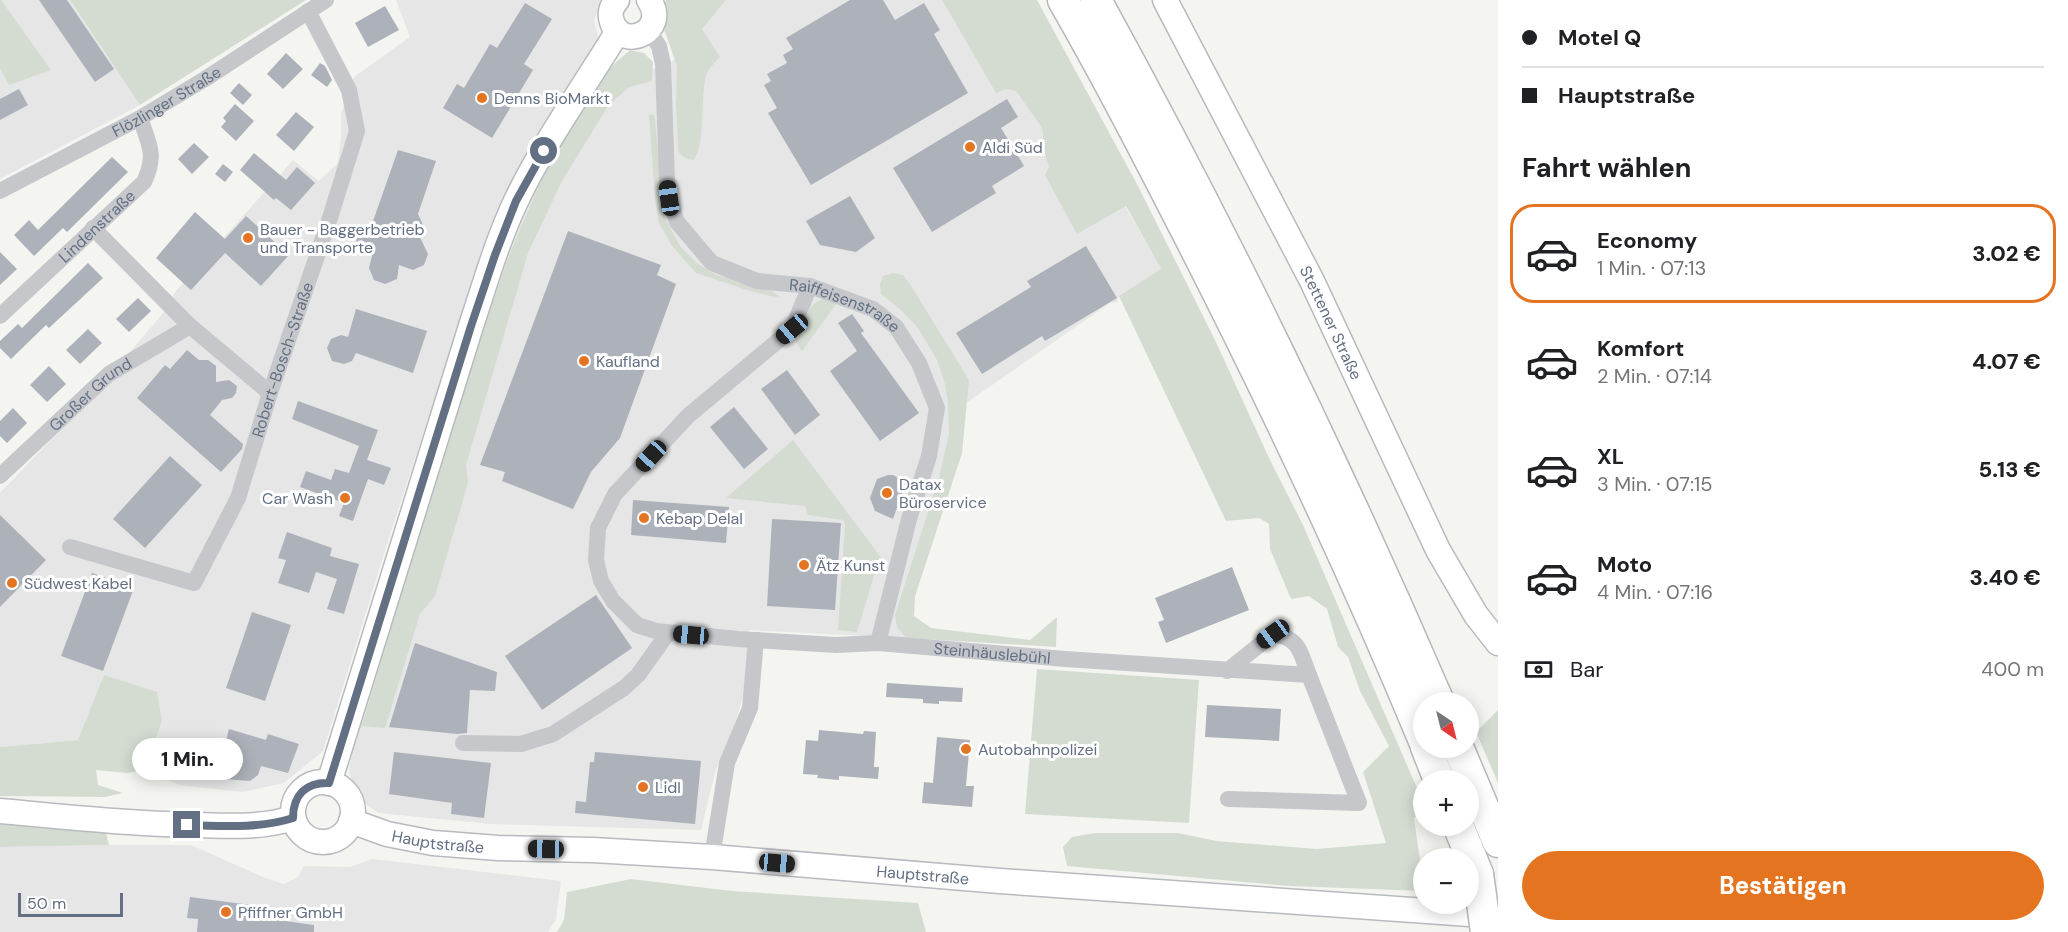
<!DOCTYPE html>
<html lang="de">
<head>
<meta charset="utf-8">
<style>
  body { margin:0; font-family:"DM Sans",sans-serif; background:#f6f6f6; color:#202124; height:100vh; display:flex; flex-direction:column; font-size:22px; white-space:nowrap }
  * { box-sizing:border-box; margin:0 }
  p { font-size:20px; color:#757577 }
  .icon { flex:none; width:33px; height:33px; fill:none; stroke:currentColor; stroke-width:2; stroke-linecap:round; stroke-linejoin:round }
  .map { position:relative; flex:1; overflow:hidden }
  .details { display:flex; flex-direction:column; background:#fff; width:570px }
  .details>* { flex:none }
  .banner { display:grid; align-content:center; height:132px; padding:0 24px; background:#fff }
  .needle { width:39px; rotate:145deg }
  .controls { position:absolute; left:1413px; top:692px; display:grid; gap:12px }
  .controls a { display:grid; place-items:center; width:66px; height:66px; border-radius:50%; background:#fff; box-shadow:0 3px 15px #0003; font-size:30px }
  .scale { position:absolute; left:18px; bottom:15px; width:105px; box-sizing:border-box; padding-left:6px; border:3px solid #636f83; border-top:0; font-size:16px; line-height:21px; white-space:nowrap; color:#636f83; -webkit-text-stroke:4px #fff; paint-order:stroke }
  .end { position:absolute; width:27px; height:27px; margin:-14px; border:8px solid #636f83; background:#fff; box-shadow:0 0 0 3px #fff }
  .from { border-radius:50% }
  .bubble { position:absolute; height:42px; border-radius:21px; background:#fff; box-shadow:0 3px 15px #0003; font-size:20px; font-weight:800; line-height:42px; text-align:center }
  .car { position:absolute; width:18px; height:36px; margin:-18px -9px; border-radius:8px; box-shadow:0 0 4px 2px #0007; background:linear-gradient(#222 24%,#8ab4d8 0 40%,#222 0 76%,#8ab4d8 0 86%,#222 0) }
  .banner b { display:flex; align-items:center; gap:21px; height:57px; font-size:22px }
  .banner b+b { border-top:2px solid #e0e0e0 }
  .banner i { width:15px; height:15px; background:#202124 }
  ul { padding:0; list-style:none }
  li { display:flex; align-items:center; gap:18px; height:99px; margin:0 12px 9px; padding:0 12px; border:3px solid transparent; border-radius:24px }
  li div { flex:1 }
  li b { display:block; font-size:22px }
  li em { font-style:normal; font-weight:800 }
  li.selected { border-color:#e57421 }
  li>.icon { width:54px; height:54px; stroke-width:1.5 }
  h2 { padding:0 24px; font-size:27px; line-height:72px }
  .pay { display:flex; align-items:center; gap:15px; height:66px; padding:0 24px; font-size:22px }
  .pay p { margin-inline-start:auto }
  .primary-button { display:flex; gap:12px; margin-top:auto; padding:12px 24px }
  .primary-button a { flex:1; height:69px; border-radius:36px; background:#e57421; color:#fff; font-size:24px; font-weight:800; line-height:69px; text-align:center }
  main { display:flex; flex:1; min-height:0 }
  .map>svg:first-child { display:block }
  .built { fill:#e5e6e5 }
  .green { fill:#d4dcd2 }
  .building { fill:#adb2ba }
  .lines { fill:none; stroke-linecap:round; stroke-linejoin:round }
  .secondary-casing { stroke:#b7babf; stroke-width:27 }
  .highway-casing { stroke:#b5b7bb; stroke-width:33 }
  .street { stroke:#c5c7cb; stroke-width:16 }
  .secondary { stroke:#fff; stroke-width:24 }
  .highway { stroke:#fff; stroke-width:30 }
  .highway-bridge-casing { stroke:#b5b7bb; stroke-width:33; stroke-linecap:butt }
  .highway-bridge { stroke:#fff; stroke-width:30 }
  .route { stroke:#636f83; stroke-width:8 }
  .poi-dot { fill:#e57421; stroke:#fff; stroke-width:2 }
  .labels { text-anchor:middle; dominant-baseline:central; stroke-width:6; stroke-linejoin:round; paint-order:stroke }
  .poi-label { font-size:16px; fill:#636f83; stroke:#fff; text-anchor:start }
  .street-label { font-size:16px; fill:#636f83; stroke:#fff }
</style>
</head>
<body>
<main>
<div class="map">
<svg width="1498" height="932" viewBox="0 0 1498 932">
  <rect width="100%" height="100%" fill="#f4f5f1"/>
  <!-- built -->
  <g class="built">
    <path d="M0,0H70L140,105L0,179Z"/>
    <path d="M396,0H603L594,20L598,36L593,51L494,231L446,365L394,522L323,751L284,783L243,792L179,785L145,770L162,721L78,740L0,747V493L88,401L165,311L175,292L293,160L319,181L338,163L341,137V114L354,77L410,37Z"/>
    <path d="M726,0H942L996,92L1006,89L1016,91L1042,128L1044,151L1049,167L1077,233L1125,206L1161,269L1119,296L1117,302L1110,303L966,403L962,453L915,596L914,616L906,638L749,630L744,693L733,730L716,769L701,830L490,824L379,813L367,805L353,783L349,771L357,723L508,247L551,158L648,61L653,69L678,58Z"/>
    <path d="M109,845H191L265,878L284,884L298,877L304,866L350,867L372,859L561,881L556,919L548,932H0V847Z"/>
  </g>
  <!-- green -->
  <g class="green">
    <path d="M0,0H1L51,70L9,85L0,68Z"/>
    <path d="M70,0H306L140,105Z"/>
    <path d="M666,0H726L702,29L720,57C715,62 708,69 706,76C700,96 706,149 693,160C686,159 681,157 678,150L676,104L677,66L664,29V6Z"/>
    <path d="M942,0H1037L1137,184L1216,342L1269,458L1303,525L1423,802V810L1414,818L1421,867L1423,870V891L1290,886L1067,866L1063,847L1072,837L1095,833H1178L1216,841L1317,849L1386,843L1363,772L1389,746L1360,691L1348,657L1338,647L1327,609L1309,596L1291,599L1270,549L1269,524L1259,518L1226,521L1119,296L1161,269L1126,206L1077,234L1045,175L1049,167L1044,151L1042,128L1016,91L1006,89L996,93Z"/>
    <path d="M630,50L644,53L653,62L652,81L629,87L608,106L562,181L528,253L466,465L468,483L435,596L420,614L385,728L362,726L457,403L512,248L551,158L607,70Z"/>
    <path d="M649,114L654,115L655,120L664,216L680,246L698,264L716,275L768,288L781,298L753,292L696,273L672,246L659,223L655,199Z"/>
    <path d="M893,273L903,275L910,284L969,380L962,453L915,596L914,616L931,628L1030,640L1057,617L1056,647L906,638L897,627L895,615L939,478L949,434L948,403L945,384L937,360L918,328L901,310L881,294L880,284L883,276Z"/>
    <path d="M824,299L837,303L802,351L795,341C808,325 802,305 824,299Z"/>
    <path d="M793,440L880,556L857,632L838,630L845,525L843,520L808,515L805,506L726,498Z"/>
    <path d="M1037,669L1199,680L1189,823L1025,814Z"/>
    <path d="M104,675L157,692L162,721L145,770L127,773L96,770L98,785L123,793L105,797L0,796V747L78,740Z"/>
    <path d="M1498,710V783L1476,732Z"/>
    <path d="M0,819L105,829L109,845L0,847Z"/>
    <path d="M631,879L732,891L918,903L926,932H557L564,920L567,892Z"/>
  </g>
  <!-- building -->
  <g class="building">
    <path d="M39,0H67L114,69L95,82Z"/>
    <path d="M850,0H883L895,20L924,3L940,30L934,34L968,93L811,185L768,113L777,108L764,85L771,81L767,74L787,63L783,55L793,49L786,38Z"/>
    <path d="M525,3L552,19L524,64L533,70L492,138L443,108L457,84L464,88L490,44L497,48Z"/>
    <path d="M385,6L399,30L368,47L355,23Z"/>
    <path d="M286,53L303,69L283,89L267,74Z"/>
    <path d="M320,63L325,66L332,80L327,87L311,75Z"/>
    <path d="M239,83L252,95L243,105L230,93Z"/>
    <path d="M19,89L28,105L0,120V99Z"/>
    <path d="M1007,99L1018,117L1001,128L1024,166L992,186L996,193L932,232L893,168Z"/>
    <path d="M235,104L254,121L236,141L221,127L226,121L223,118Z"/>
    <path d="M296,112L314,127L294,151L276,135Z"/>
    <path d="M194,143L209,157L192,174L178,159Z"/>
    <path d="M398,150L436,161L418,214L424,227L417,231L428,254L424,265L413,270L399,265L397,279L385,284L374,280L369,268L372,256L362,252L356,240L359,229L372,224Z"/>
    <path d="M254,153L286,180L297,167L315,183L291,210L276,198L274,200L240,170Z"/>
    <path d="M112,157L128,172L67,232L63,228L34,256L14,235L29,220L38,230Z"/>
    <path d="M223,164L233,172L225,182L215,174Z"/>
    <path d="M850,196L875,238L856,252L820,245L806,221Z"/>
    <path d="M195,212L225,239L246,216L289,255L261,286L225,253L191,290L156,258Z"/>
    <path d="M568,231L661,265L657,275L676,284L620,438L591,472L573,509L502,481L505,472L480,465Z"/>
    <path d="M1086,246L1117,298L1045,341L1042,336L982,374L956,333L1031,287L1027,281Z"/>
    <path d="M0,252L17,269L0,285Z"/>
    <path d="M88,263L103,278L49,328L46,325L11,359L0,348V341L18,324L22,328Z"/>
    <path d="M138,298L151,311L129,332L116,319Z"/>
    <path d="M356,309L427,331L413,373L356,353L352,361L344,364L332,361L327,348L331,339L341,335L348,337Z"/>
    <path d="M852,314L864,331L861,333L919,413L880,441L830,371L857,351L838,323Z"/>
    <path d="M88,329L102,343L80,364L66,350Z"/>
    <path d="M187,350L199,360H208L216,366V382L229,380L237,386L236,393L232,398L222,400L210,415L243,444L242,449L221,472L137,398L165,365L170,369Z"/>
    <path d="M49,366L66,384L47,402L30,385Z"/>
    <path d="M787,370L820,415L795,435L761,389Z"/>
    <path d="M298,401L378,430L367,460L391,468L384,485L368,479L353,521L339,516L344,503L300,487L306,471L331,480L335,469L349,473L359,446L292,419Z"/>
    <path d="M734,407L768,449L744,469L710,427Z"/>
    <path d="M13,408L27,423L7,443L0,436V421Z"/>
    <path d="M170,456L202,485L145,548L113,519Z"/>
    <path d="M888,475H893L906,482L893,519L875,511L870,498L877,479Z"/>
    <path d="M633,500L729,507L726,543L631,535Z"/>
    <path d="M0,515L46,560L0,607Z"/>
    <path d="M772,519L841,523L835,610L767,606Z"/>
    <path d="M287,532L332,548L330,556L359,564L344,614L327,609L337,579L316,572L309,593L278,583L286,560L278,558Z"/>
    <path d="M1232,567L1249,610L1166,643L1158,622L1164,620L1155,598Z"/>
    <path d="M92,573L134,588L103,671L61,656Z"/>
    <path d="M596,595L632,648L542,710L505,656Z"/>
    <path d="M252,612L291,625L265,701L226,688Z"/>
    <path d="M415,643L497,672L495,691L470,690L467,733L457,734L389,727Z"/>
    <path d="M887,683L963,688L962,702L939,701V704L923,703V699L886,697Z"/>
    <path d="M1207,705L1281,709L1279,741L1205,737Z"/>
    <path d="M229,729L266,740L268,734L299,744L288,773L261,766L258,775L250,781L210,778L211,748L223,752Z"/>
    <path d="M819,730L863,734L864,731L876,732L874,767H879L878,779L839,776V780L817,778L818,775L803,774L806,740L818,741Z"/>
    <path d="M937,737L970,740L966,786H974L972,807L922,803L924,782L933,783Z"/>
    <path d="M394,752L491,763L484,818L451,814L452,803L389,794Z"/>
    <path d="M595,752L701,761L695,824L575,813L576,801L586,802L590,762H594Z"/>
    <path d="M190,897L265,907L264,918L314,925V932H197L198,919L187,918Z"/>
  </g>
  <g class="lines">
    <defs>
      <g id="secondary">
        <path d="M617,0C611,7 609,13 612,22C622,52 670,31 649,0"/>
        <path id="s7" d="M1165,0L1312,281L1438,550L1476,615L1498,643"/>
        <circle cx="323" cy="812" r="30"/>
        <path d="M329,783L471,326C485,284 497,241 516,201C544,142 584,87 618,31"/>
        <path d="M0,811C66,817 132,824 197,825C229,826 262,828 293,818"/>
        <path id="s8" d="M351,821L387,834L433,843L498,848L593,850L712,857L1000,881L1498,916"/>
      </g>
      <g id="highway">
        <path d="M1063,0C1109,80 1151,162 1193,244C1276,407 1354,572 1424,741"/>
        <path d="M1096,0C1222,229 1336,463 1439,702"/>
        <path d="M1426,747L1439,780"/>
        <path d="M1458,747L1498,842"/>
        <path d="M1458,825L1478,874"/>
      </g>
    </defs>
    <!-- secondary casing -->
    <use href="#secondary" class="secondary-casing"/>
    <!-- highway casing -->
    <use href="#highway" class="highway-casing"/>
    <!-- street -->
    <g class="street">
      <path id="s1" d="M648,30L659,46L663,64L667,180L669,198L677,222L712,263L757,281L810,286L873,309L896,327L919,363L937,408L929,456L909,519L878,643"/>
      <path id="s2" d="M0,191L140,118L205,79L326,0"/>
      <path d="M93,228L190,326L270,393"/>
      <path id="s3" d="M810,286L792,329L688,416L615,494L598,528L596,560L601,581L613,601L637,625L656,631L738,639L836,645L878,643L1065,659L1309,675C1300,652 1300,638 1273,634L1227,671"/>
      <path id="s4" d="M0,316L144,182C157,155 149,144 140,118"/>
      <path id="s5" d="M0,476L109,374L190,326"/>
      <path id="s6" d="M70,547L194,583L238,498L270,393L329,221L357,131L349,90L308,11"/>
      <path d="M463,743L521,744L553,734L624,688L638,675L668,633"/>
      <path d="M1228,799L1359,803L1309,675"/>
      <path d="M712,857L727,763L750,708L756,640"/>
    </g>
    <!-- secondary -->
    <use href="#secondary" class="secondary"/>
    <!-- highway -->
    <use href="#highway" class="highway"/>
    <defs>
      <path id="highway-bridge" d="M1478,874L1486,932"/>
    </defs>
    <!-- highway-bridge casing -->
    <use href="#highway-bridge" class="highway-bridge-casing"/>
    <!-- highway-bridge -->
    <use href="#highway-bridge" class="highway-bridge"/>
  </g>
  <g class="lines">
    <!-- route -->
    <path class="route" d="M187,825C222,826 259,829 293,818C293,795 306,782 329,783L471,326L495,255L516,201L544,151"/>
  </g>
  <!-- markers -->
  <g class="poi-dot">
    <circle cx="482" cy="98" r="6"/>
    <circle cx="970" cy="147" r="6"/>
    <circle cx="248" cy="238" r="6"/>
    <circle cx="584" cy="361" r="6"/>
    <circle cx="887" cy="493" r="6"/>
    <circle cx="345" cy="498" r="6"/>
    <circle cx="644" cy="518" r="6"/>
    <circle cx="804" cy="565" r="6"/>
    <circle cx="12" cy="583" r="6"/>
    <circle cx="966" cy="749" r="6"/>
    <circle cx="643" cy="787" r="6"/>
    <circle cx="226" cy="912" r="6"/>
  </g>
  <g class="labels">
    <!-- poi labels -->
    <g class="poi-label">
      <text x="494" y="98">Denns BioMarkt</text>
      <text x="982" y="147">Aldi Süd</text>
      <text x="260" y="229">Bauer - Baggerbetrieb<tspan x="260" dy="18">und Transporte</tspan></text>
      <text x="596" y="361">Kaufland</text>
      <text x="899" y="484">Datax<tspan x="899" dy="18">Büroservice</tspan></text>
      <text x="333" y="498" text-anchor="end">Car Wash</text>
      <text x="656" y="518">Kebap Delal</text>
      <text x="816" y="565">Ätz Kunst</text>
      <text x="24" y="583">Südwest Kabel</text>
      <text x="978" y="749">Autobahnpolizei</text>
      <text x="655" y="787">Lidl</text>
      <text x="238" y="912">Pfiffner GmbH</text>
    </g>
    <!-- street labels -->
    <g class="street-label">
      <text stroke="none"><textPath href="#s2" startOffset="189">Flözlinger Straße</textPath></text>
      <text stroke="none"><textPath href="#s4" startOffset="132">Lindenstraße</textPath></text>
      <text stroke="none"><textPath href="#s1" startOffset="392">Raiffeisenstraße</textPath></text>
      <text stroke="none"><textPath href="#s7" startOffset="363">Stettener Straße</textPath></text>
      <text stroke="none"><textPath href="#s6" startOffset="370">Robert-Bosch-Straße</textPath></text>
      <text stroke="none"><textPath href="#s5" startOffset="122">Großer Grund</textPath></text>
      <text stroke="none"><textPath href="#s3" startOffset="795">Steinhäuslebühl</textPath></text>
      <text stroke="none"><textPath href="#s8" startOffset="90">Hauptstraße</textPath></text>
      <text stroke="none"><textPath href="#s8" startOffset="576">Hauptstraße</textPath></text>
    </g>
  </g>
</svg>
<div class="controls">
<a><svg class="needle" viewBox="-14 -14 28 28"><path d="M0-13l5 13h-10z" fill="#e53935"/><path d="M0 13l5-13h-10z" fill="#757577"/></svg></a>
<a>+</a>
<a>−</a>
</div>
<div class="scale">50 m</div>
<i class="end from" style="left:544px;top:151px"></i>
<i class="end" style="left:187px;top:825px"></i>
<div class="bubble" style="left:132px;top:738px;width:111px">1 Min.</div>
<i class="car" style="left:669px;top:198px;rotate:352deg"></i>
<i class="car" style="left:792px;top:329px;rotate:230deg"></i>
<i class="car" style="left:651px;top:456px;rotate:223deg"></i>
<i class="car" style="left:1273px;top:634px;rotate:234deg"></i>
<i class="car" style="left:691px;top:635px;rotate:275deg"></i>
<i class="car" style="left:546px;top:849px;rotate:271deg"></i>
<i class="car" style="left:777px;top:863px;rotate:95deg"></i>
</div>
<section class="details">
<div class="banner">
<b><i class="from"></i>Motel Q</b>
<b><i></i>Hauptstraße</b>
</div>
<h2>Fahrt wählen</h2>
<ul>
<li class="selected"><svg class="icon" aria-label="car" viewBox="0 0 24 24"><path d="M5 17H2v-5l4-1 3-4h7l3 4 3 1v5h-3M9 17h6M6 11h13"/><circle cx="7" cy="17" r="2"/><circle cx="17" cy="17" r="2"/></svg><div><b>Economy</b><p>1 Min. · 07:13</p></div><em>3.02 €</em></li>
<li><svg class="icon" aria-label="car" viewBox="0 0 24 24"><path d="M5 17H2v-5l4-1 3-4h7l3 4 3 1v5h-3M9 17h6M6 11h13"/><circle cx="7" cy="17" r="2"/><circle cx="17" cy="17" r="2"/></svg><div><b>Komfort</b><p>2 Min. · 07:14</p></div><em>4.07 €</em></li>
<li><svg class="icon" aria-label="car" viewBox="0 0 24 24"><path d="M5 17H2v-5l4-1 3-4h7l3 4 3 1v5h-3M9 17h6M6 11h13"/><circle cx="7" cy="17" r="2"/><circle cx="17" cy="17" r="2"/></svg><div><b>XL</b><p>3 Min. · 07:15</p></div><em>5.13 €</em></li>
<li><svg class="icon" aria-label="car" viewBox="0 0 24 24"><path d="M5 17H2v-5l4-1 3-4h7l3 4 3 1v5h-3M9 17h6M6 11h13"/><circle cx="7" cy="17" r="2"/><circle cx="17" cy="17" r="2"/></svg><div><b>Moto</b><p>4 Min. · 07:16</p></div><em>3.40 €</em></li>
</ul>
<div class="pay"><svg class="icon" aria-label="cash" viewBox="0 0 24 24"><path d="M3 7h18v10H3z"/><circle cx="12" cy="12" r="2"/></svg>Bar<p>400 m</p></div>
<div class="primary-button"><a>Bestätigen</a></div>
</section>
</main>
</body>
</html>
